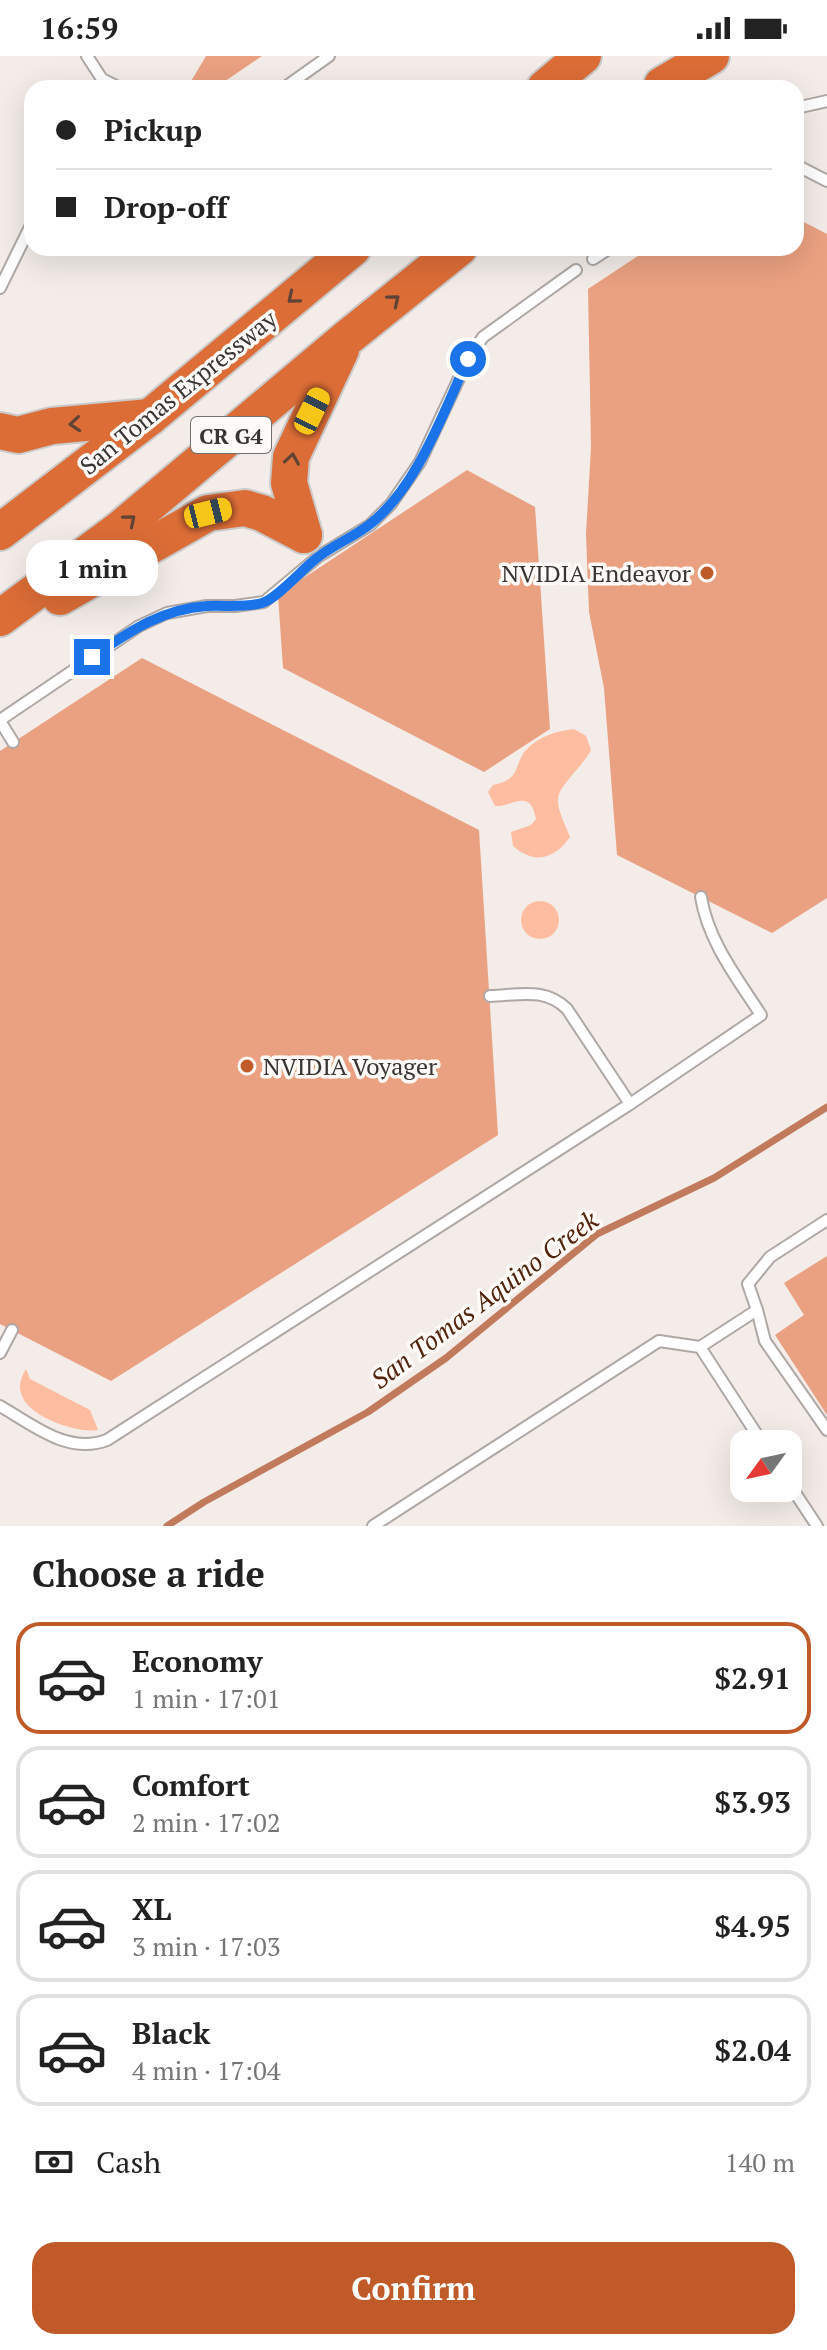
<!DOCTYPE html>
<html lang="en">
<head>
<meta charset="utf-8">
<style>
  body { margin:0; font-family:"PT Serif",serif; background:#f2f2f2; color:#222; height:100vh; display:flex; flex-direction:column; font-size:30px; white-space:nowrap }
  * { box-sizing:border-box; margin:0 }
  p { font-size:26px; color:#767676 }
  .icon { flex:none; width:44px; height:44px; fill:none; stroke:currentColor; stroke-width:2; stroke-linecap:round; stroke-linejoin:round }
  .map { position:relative; height:1470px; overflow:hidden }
  .side { display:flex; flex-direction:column; background:#fff; flex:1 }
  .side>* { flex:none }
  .hud { position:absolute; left:24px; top:24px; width:780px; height:176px; border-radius:24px; box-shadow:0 8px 32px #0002; display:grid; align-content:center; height:176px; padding:0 32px; background:#fff }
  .needle { width:52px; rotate:237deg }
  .fabs { position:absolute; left:730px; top:1374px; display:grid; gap:16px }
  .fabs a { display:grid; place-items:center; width:72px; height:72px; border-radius:16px; background:#fff; box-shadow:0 8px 32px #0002; font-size:40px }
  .end { position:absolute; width:36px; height:36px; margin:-18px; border:10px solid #1a73e8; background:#fff; box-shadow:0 0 0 4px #fff }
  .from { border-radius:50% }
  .bubble { position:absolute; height:56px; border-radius:24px; background:#fff; box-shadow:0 8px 32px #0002; font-size:26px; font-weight:700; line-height:56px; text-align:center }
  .car { position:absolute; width:24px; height:48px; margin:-24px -12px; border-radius:10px; box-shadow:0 0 6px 2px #0007; background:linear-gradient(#f5c518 24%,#345 0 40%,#f5c518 0 76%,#345 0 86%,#f5c518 0) }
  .hud b { display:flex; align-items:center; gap:28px; height:76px; font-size:30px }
  .hud b+b { border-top:2px solid #e0e0e0 }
  .hud i { width:20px; height:20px; background:#222 }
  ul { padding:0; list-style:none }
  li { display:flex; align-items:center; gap:24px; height:112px; margin:0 16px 12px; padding:0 16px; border:4px solid #e0e0e0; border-radius:24px }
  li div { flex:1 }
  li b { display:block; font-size:30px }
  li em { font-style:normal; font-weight:700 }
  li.selected { border-color:#c05b29 }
  li>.icon { width:72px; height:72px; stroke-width:1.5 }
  h2 { padding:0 32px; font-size:36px; line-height:96px }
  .pay { display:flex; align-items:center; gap:20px; height:88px; padding:0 32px; font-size:30px }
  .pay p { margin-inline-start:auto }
  .primary-button { display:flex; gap:16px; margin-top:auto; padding:16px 32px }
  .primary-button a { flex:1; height:92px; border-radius:24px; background:#c05b29; color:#fff; font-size:32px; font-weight:700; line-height:92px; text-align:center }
  .status { display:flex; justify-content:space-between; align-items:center; height:56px; padding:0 40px; background:#fff; direction:ltr }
  .status svg { height:22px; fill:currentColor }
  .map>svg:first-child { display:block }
  .green { fill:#febda0 }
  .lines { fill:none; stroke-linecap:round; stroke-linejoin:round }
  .stream { stroke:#c17b5c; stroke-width:7 }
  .building { fill:#eaa181 }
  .lane-casing { stroke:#afa8a5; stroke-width:14 }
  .highway-casing { stroke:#cbcaca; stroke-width:40 }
  .lane { stroke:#fff; stroke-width:10 }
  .highway { stroke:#dc6d37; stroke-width:36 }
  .oneway { stroke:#614335 }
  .route { stroke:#1a73e8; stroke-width:10 }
  .poi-dot { fill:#c05b29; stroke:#fefaf8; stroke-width:3 }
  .labels { text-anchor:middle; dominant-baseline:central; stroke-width:7; stroke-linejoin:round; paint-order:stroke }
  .shield { fill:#fefaf8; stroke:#73706f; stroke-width:2 }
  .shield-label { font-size:22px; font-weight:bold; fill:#383534 }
  .street-label { font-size:24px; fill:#383534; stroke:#fefaf8 }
  .poi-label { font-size:24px; fill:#383534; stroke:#fefaf8; text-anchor:end }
  .water-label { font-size:26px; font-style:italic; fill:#52240d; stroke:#fefaf8 }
</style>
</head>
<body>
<div class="status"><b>16:59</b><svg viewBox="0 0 49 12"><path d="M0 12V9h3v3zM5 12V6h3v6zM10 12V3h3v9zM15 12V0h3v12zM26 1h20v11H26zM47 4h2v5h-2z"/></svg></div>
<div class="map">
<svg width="827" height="1470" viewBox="0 0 827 1470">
  <rect width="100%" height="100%" fill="#f3ece8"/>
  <!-- green -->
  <g class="green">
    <path d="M574,673L586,680L591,694C584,709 559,729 558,743C557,754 566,770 570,781C555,803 534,809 513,790L511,776L531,769L536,763C530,731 513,751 495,750L488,736L493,729C523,723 513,707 527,693C540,680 556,675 574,673Z"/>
    <circle cx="540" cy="864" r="19"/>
    <path d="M26,1313L30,1323L90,1354L98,1374C77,1378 26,1360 21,1337C18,1329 22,1320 26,1313Z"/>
  </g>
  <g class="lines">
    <!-- stream -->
    <path class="stream" d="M167,1470L204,1446L368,1356L446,1302L597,1178L714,1122L827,1051"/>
  </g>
  <!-- building -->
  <g class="building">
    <path d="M206,0H262L215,32H187Z"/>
    <path d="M796,162L827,178V842L772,877L617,799L604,632L589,556L586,478L591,391L588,233L650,192H796Z"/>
    <path d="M467,414L535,451L550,673L484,716L283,612L278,539Z"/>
    <path d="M142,602L479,774L498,1079L111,1325L0,1268V695Z"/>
    <path d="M827,1200V1359L775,1279L804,1259L784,1227Z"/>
  </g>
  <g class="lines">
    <defs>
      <g id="lane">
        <path d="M87,0L102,23L120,32"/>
        <path d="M284,32L329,0"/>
        <path d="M796,52L827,45"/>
        <path d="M796,109L827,125"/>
        <path d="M593,203L610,192"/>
        <path d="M0,232L32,167"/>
        <path d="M0,664L139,570L167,557L207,550H235L264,546L319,500L370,469L391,448L420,406L468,303L483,281L576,214"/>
        <path d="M0,665L13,686"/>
        <path d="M490,940C519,939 545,931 567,953L630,1048"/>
        <path d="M757,1254L765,1285L827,1374"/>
        <path d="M700,1291L763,1388"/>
        <path d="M0,1297L12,1274"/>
        <path d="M0,1350C33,1369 68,1399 107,1384L630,1048L761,959C737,922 708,885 701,841"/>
        <path d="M788,1426L817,1470"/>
        <path d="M373,1470L659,1285L700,1291L757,1254L748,1228L770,1201L827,1164"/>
      </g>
      <g id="highway">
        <path d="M662,29L711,0"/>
        <path d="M545,32L583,0"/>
        <path d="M0,375L18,379L52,370L150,361"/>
        <path d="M0,476L150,361L353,192"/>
        <path d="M304,479L289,427L291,401L341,294"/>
        <path d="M60,541L208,457L245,452L262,457L304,479"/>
        <path d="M0,562L120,473L347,282L459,192"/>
      </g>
    </defs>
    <!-- lane casing -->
    <use href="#lane" class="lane-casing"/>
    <!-- highway casing -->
    <use href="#highway" class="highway-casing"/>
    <!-- lane -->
    <use href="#lane" class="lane"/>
    <!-- highway -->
    <use href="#highway" class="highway"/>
  </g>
  <!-- one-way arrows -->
  <defs><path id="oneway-chevron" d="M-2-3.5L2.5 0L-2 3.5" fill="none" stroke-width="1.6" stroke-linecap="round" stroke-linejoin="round" transform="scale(2)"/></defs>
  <g class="oneway">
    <use href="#oneway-chevron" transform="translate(293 242) rotate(140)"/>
    <use href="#oneway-chevron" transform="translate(394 244) rotate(-39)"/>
    <use href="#oneway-chevron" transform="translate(75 368) rotate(175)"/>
    <use href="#oneway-chevron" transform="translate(292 403) rotate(-81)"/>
    <use href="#oneway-chevron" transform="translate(130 464) rotate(-40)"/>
  </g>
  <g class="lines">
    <!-- route -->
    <path class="route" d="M92,601C129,576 161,553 207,550C225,549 244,552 262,547C278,542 303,512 318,501C334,489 353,481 369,469C417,432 443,357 468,303"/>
  </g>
  <!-- markers -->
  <g class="poi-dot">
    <circle cx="707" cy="517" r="8"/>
    <circle cx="247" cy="1010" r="8"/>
  </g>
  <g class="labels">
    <!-- shield labels -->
    <rect class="shield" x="191" y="361" width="80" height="36" rx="6"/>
    <g class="shield-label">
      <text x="231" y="379">CR G4</text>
    </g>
    <!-- street labels -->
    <g class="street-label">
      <text transform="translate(178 336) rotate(-39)">San Tomas Expressway</text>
    </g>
    <!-- poi labels -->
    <g class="poi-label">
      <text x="691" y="517">NVIDIA Endeavor</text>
      <text x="263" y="1010" text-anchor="start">NVIDIA Voyager</text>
    </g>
    <!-- water labels -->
    <g class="water-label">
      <text transform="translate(484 1243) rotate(-37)">San Tomas Aquino Creek</text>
    </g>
  </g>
</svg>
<div class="fabs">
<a><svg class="needle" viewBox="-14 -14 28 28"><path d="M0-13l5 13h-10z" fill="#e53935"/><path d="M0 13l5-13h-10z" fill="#767676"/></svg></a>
</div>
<i class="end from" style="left:468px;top:303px"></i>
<i class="end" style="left:92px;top:601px"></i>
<div class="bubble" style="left:26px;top:484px;width:132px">1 min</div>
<i class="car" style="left:312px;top:355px;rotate:26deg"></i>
<i class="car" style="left:208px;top:457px;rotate:76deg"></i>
<div class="hud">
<b><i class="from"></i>Pickup</b>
<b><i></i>Drop-off</b>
</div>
</div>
<section class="side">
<h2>Choose a ride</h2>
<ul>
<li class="selected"><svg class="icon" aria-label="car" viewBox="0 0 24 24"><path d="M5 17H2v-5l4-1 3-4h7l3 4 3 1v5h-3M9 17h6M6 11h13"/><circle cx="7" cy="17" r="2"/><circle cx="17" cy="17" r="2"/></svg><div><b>Economy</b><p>1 min · 17:01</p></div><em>$2.91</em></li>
<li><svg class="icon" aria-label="car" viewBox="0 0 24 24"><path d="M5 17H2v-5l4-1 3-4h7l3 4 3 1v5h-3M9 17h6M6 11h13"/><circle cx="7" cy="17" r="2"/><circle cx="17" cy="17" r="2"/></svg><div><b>Comfort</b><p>2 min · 17:02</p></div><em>$3.93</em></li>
<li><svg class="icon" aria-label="car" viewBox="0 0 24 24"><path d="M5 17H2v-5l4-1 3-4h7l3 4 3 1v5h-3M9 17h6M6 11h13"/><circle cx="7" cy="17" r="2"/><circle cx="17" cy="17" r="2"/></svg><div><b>XL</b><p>3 min · 17:03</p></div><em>$4.95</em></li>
<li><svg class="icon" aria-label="car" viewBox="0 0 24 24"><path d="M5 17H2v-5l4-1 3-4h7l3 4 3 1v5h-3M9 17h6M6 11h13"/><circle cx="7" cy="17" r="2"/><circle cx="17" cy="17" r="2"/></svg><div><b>Black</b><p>4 min · 17:04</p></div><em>$2.04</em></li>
</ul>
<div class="pay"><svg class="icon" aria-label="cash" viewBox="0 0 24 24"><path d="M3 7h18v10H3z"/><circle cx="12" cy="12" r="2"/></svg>Cash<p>140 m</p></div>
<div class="primary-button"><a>Confirm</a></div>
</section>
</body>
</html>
